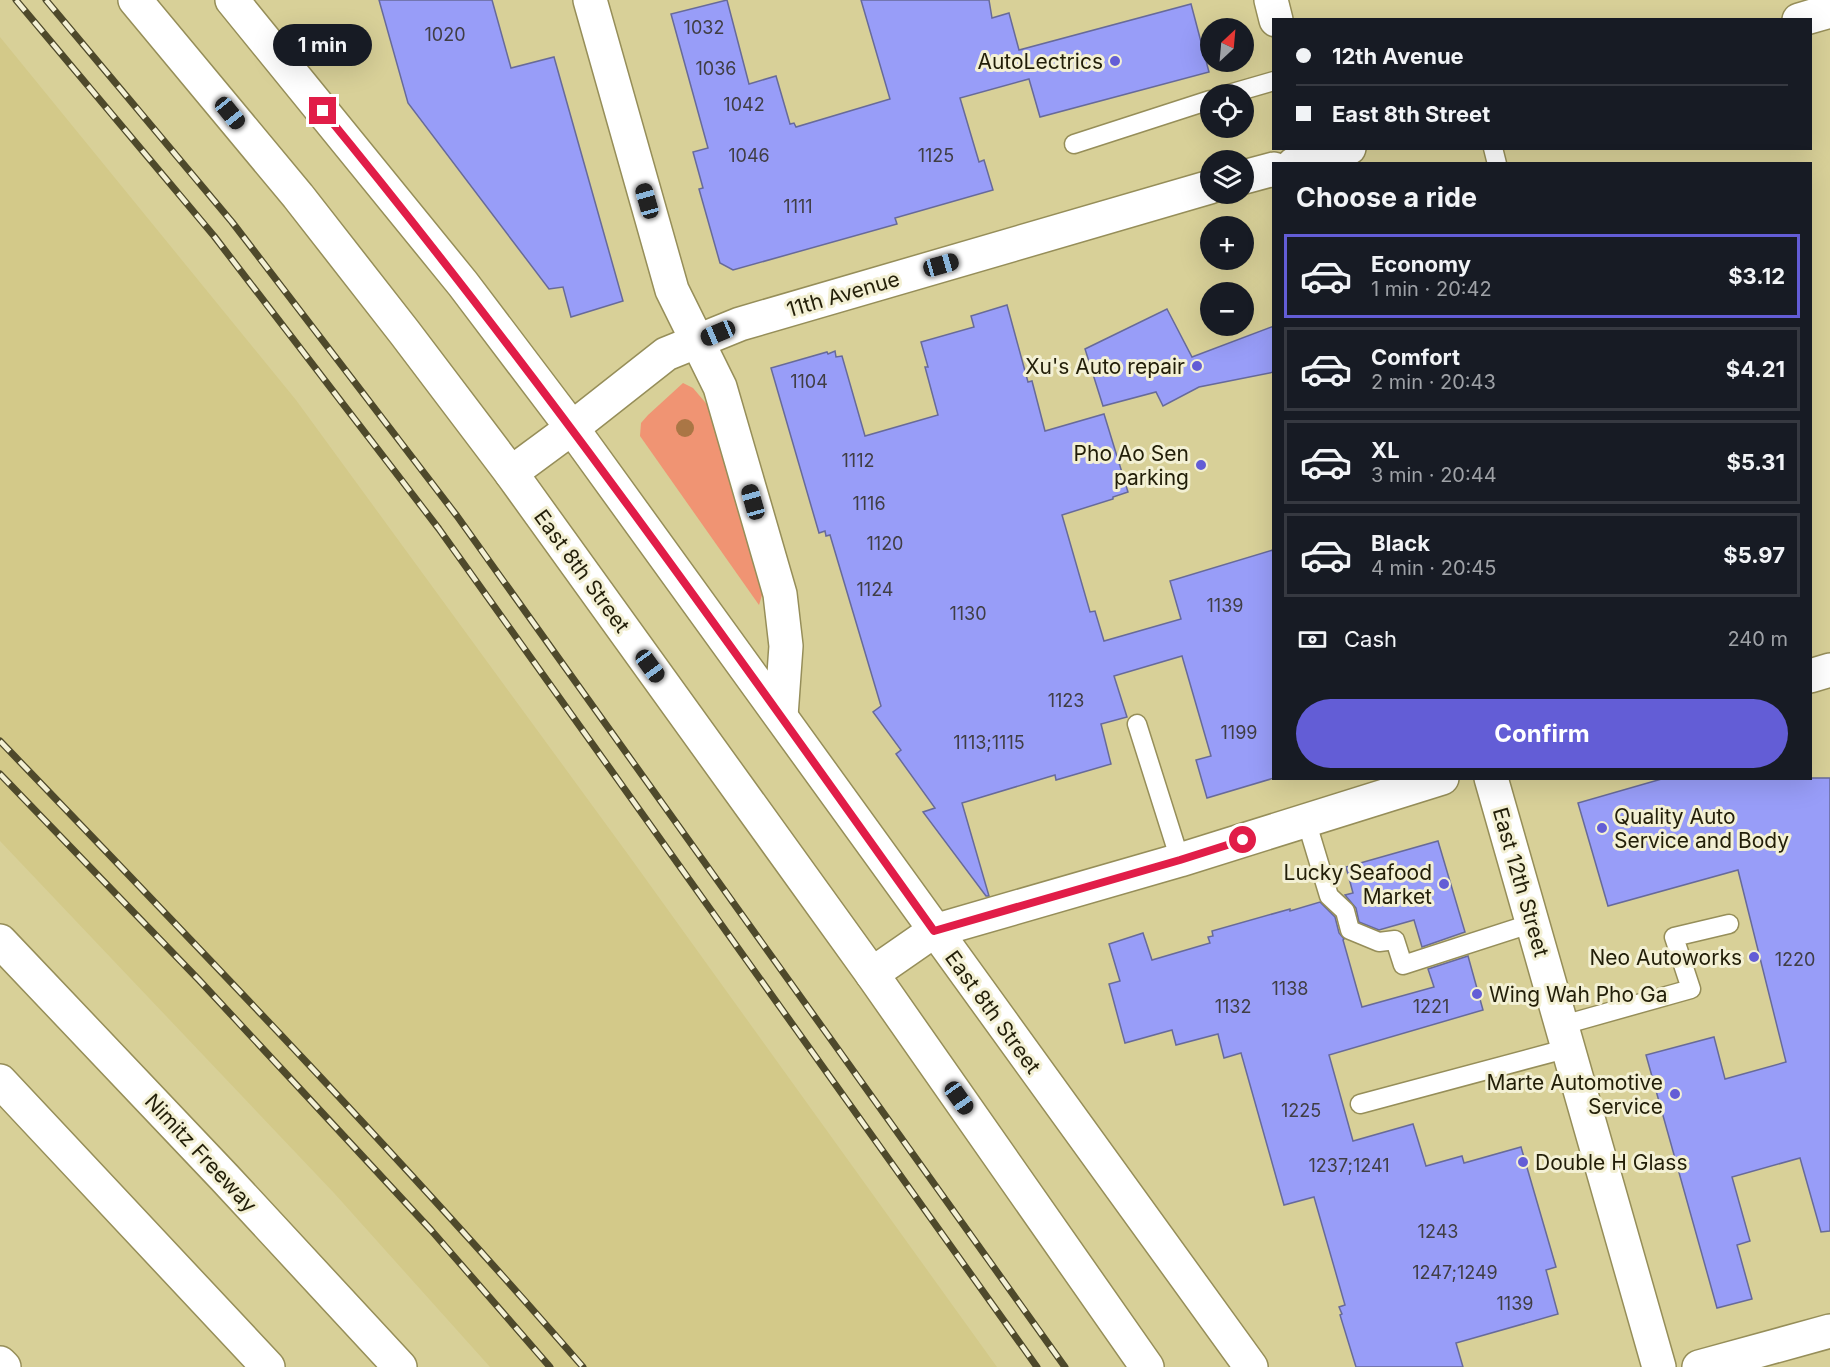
<!DOCTYPE html>
<html lang="en">
<head>
<meta charset="utf-8">
<style>
  body { margin:0; font-family:Inter,sans-serif; background:#242831; color:#f1f3f6; height:100vh; display:flex; flex-direction:column; font-size:22px; white-space:nowrap }
  * { box-sizing:border-box; margin:0 }
  p { font-size:20px; color:#9ea1a6 }
  .icon { flex:none; width:33px; height:33px; fill:none; stroke:currentColor; stroke-width:2; stroke-linecap:round; stroke-linejoin:round }
  .map { position:relative; flex:1; overflow:hidden }
  .details { position:absolute; left:1272px; top:162px; width:540px; height:618px; display:flex; flex-direction:column; background:#171b24; border-radius:0px; box-shadow:0 6px 24px #0002 }
  .details>* { flex:none }
  .hud { position:absolute; left:1272px; top:18px; width:540px; height:132px; border-radius:0px; box-shadow:0 6px 24px #0002; display:grid; align-content:center; height:132px; padding:0 24px; background:#171b24 }
  .needle { width:39px; rotate:26deg }
  .fabs { position:absolute; left:1200px; top:18px; display:grid; gap:12px }
  .fabs a { display:grid; place-items:center; width:54px; height:54px; border-radius:50%; background:#171b24; box-shadow:0 6px 24px #0002; font-size:30px }
  .end { position:absolute; width:27px; height:27px; margin:-14px; border:8px solid #e11d48; background:#fff; box-shadow:0 0 0 3px #fff }
  .from { border-radius:50% }
  .bubble { position:absolute; height:42px; border-radius:21px; background:#171b24; box-shadow:0 6px 24px #0002; font-size:20px; font-weight:700; line-height:42px; text-align:center }
  .car { position:absolute; width:18px; height:36px; margin:-18px -9px; border-radius:8px; box-shadow:0 0 4px 2px #0007; background:linear-gradient(#222 24%,#8ab4d8 0 40%,#222 0 76%,#8ab4d8 0 86%,#222 0) }
  .hud b { display:flex; align-items:center; gap:21px; height:57px; font-size:22px }
  .hud b+b { border-top:2px solid #363941 }
  .hud i { width:15px; height:15px; background:#f1f3f6 }
  ul { padding:0; list-style:none }
  li { display:flex; align-items:center; gap:18px; height:84px; margin:0 12px 9px; padding:0 12px; border:3px solid #363941; border-radius:0px }
  li div { flex:1 }
  li b { display:block; font-size:22px }
  li em { font-style:normal; font-weight:700 }
  li.current { border-color:#635dd6 }
  li>.icon { width:54px; height:54px; stroke-width:1.5 }
  h2 { padding:0 24px; font-size:27px; line-height:72px }
  .pay { display:flex; align-items:center; gap:15px; height:66px; padding:0 24px; font-size:22px }
  .pay p { margin-inline-start:auto }
  .button { display:flex; gap:12px; margin-top:auto; padding:12px 24px }
  .button a { flex:1; height:69px; border-radius:36px; background:#635dd6; color:#fff; font-size:24px; font-weight:700; line-height:69px; text-align:center }
  .map>svg:first-child { display:block }
  .built { fill:#d3c989 }
  .green { fill:#f09473 }
  .building { fill:#989df8; stroke:#676a99; stroke-width:1.5 }
  .lines { fill:none; stroke-linecap:round; stroke-linejoin:round }
  .lane-casing { stroke:#968e59; stroke-width:21 }
  .street-casing { stroke:#968e59; stroke-width:36 }
  .secondary-casing { stroke:#968e59; stroke-width:36 }
  .highway-casing { stroke:#968e59; stroke-width:36 }
  .lane { stroke:#fff; stroke-width:18 }
  .street { stroke:#fff; stroke-width:33 }
  .secondary { stroke:#fff; stroke-width:33 }
  .highway { stroke:#fff; stroke-width:33 }
  .rail-casing { stroke:#4e492b; stroke-width:7 }
  .rail { stroke:#f3f0d4; stroke-width:4.5; stroke-dasharray:14; stroke-linecap:butt }
  .tree { fill:#aa7645 }
  .route { stroke:#e11d48; stroke-width:8 }
  .poi-dot { fill:#635dd6; stroke:#f3f0d4; stroke-width:2 }
  .labels { text-anchor:middle; dominant-baseline:central; stroke-width:6; stroke-linejoin:round; paint-order:stroke }
  .number-label { font-size:18px; fill:#403e44 }
  .poi-label { font-size:21px; fill:#221e08; stroke:#f3f0d4; text-anchor:end }
  .street-label { font-size:21px; fill:#221e08; stroke:#f3f0d4 }
</style>
</head>
<body>
<div class="map">
<svg width="1830" height="1367" viewBox="0 0 1830 1367">
  <rect width="100%" height="100%" fill="#d8d098"/>
  <!-- built -->
  <path class="built" d="M0,37L296,400L627,853L997,1367H490L334,1193L0,841Z"/>
  <!-- green -->
  <path class="green" d="M683,383L693,388L716,415L763,592L759,605L640,436L641,423L648,415Z"/>
  <!-- building -->
  <g class="building">
    <path d="M379,0H492L511,68L554,57L623,301L571,317L563,287L549,289L408,103Z"/>
    <path d="M727,0L749,84L776,76L790,124L794,123L796,127L890,99L861,0H989L992,18L1009,13L1019,50L1191,4L1209,72L1040,117L1029,79L960,98L979,162L984,160L993,190L895,218L897,224L733,270L720,263L699,189L703,188L693,152L708,148L671,14Z"/>
    <path d="M1007,305L1028,382L1032,381L1045,431L1104,414L1128,492L1113,497V499L1062,515L1090,612L1095,611L1104,641L1181,619L1170,581L1273,550L1274,778L1207,798L1196,760L1211,756L1182,656L1114,676L1127,717L1101,724L1111,764L1056,780L1055,775L962,803L989,896H986L923,812L935,808L896,754L901,750L873,712L881,706L830,535L826,536L825,531L819,533L771,368L827,352L828,354L835,351L836,357L842,356L865,436L938,415L925,367H928L921,342L974,327L971,316Z"/>
    <path d="M1167,309L1192,357L1274,326V372L1199,387L1163,406L1156,392L1103,406L1085,349Z"/>
    <path d="M1665,778H1830V1231L1821,1232L1800,1158L1732,1177L1750,1241L1737,1245L1752,1299L1717,1308L1646,1055L1714,1037L1725,1079L1786,1062L1738,870L1608,906L1578,803Z"/>
    <path d="M1438,841L1465,932L1422,947L1414,920L1379,930L1359,922L1356,908L1345,895L1353,893L1346,867Z"/>
    <path d="M1320,902L1335,917L1339,933L1344,939L1343,940L1362,1007L1434,987L1428,969L1468,956L1483,1010L1329,1055L1353,1141L1413,1124L1426,1166L1462,1156L1464,1163L1521,1147L1556,1267L1546,1270L1558,1314L1456,1343L1463,1367H1356L1340,1315L1342,1314L1339,1307L1345,1305L1314,1197L1284,1205L1241,1053L1224,1058L1218,1034L1176,1045L1172,1030L1125,1043L1109,984L1120,981L1109,944L1143,933L1152,960L1210,943L1208,937L1213,936L1212,931L1290,909V911Z"/>
  </g>
  <g class="lines">
    <defs>
      <g id="lane">
        <path d="M1229,94L1274,81"/>
        <path d="M1074,144L1210,100"/>
        <path d="M1493,148L1497,164"/>
        <path d="M1137,724L1180,860"/>
        <path d="M1306,820L1329,896L1345,911L1350,930L1379,942L1395,940L1403,965L1533,923"/>
        <path d="M1563,1025L1691,989L1674,937L1729,924"/>
        <path d="M1360,1104L1569,1048"/>
      </g>
      <g id="street">
        <path d="M590,0L672,290L720,387L780,594L786,646L781,716"/>
        <path d="M1799,20L1830,11"/>
        <path d="M1294,164L1349,148"/>
        <path d="M1244,177L1274,169"/>
        <path d="M511,473L572,428L666,354L740,324L1210,187"/>
        <path d="M1699,1367L1830,1331"/>
      </g>
      <g id="secondary">
        <path d="M135,0L298,196L405,333L511,473L872,974L1147,1367"/>
        <path d="M232,0L463,284L572,428L1251,1367"/>
        <path d="M1271,0L1276,20"/>
        <path d="M1314,148L1318,164"/>
        <path d="M1810,676L1830,670"/>
        <path d="M1491,778L1659,1367"/>
        <path d="M872,974L934,931L1180,860L1442,778"/>
        <path d="M0,1363L4,1367"/>
      </g>
      <g id="highway">
        <path d="M0,941L224,1177L400,1367"/>
        <path d="M0,1081L268,1367"/>
      </g>
    </defs>
    <!-- lane casing -->
    <use href="#lane" class="lane-casing"/>
    <!-- street casing -->
    <use href="#street" class="street-casing"/>
    <!-- secondary casing -->
    <use href="#secondary" class="secondary-casing"/>
    <!-- highway casing -->
    <use href="#highway" class="highway-casing"/>
    <!-- lane -->
    <use href="#lane" class="lane"/>
    <!-- street -->
    <use href="#street" class="street"/>
    <!-- secondary -->
    <use href="#secondary" class="secondary"/>
    <!-- highway -->
    <use href="#highway" class="highway"/>
    <defs>
      <g id="rail">
        <path d="M16,0L214,236L439,529L1037,1367"/>
        <path d="M46,0L232,222L457,516L1065,1367"/>
        <path d="M0,741C198,947 396,1152 583,1367"/>
        <path d="M0,774L199,980L431,1230L550,1367"/>
      </g>
    </defs>
    <!-- rail casing -->
    <use href="#rail" class="rail-casing"/>
    <!-- rail -->
    <use href="#rail" class="rail"/>
  </g>
  <!-- trees -->
  <circle class="tree" cx="685" cy="428" r="9"/>
  <g class="lines">
    <!-- route -->
    <path class="route" d="M323,111C540,375 736,653 934,931L1180,860L1243,840"/>
  </g>
  <!-- markers -->
  <g class="poi-dot">
    <circle cx="1115" cy="61" r="6"/>
    <circle cx="1197" cy="366" r="6"/>
    <circle cx="1201" cy="465" r="6"/>
    <circle cx="1602" cy="828" r="6"/>
    <circle cx="1444" cy="884" r="6"/>
    <circle cx="1754" cy="957" r="6"/>
    <circle cx="1477" cy="994" r="6"/>
    <circle cx="1675" cy="1094" r="6"/>
    <circle cx="1523" cy="1162" r="6"/>
  </g>
  <g class="labels">
    <!-- number labels -->
    <g class="number-label">
      <text x="704" y="27">1032</text>
      <text x="445" y="34">1020</text>
      <text x="716" y="68">1036</text>
      <text x="744" y="104">1042</text>
      <text x="749" y="155">1046</text>
      <text x="936" y="155">1125</text>
      <text x="798" y="206">1111</text>
      <text x="809" y="381">1104</text>
      <text x="858" y="460">1112</text>
      <text x="869" y="503">1116</text>
      <text x="885" y="543">1120</text>
      <text x="875" y="589">1124</text>
      <text x="1225" y="605">1139</text>
      <text x="968" y="613">1130</text>
      <text x="1066" y="700">1123</text>
      <text x="1239" y="732">1199</text>
      <text x="989" y="742">1113;1115</text>
      <text x="1795" y="959">1220</text>
      <text x="1290" y="988">1138</text>
      <text x="1233" y="1006">1132</text>
      <text x="1431" y="1006">1221</text>
      <text x="1301" y="1110">1225</text>
      <text x="1349" y="1165">1237;1241</text>
      <text x="1438" y="1231">1243</text>
      <text x="1455" y="1272">1247;1249</text>
      <text x="1515" y="1303">1139</text>
    </g>
    <!-- poi labels -->
    <g class="poi-label">
      <text x="1103" y="61">AutoLectrics</text>
      <text x="1185" y="366">Xu's Auto repair</text>
      <text x="1189" y="453">Pho Ao Sen<tspan x="1189" dy="24">parking</tspan></text>
      <text x="1614" y="816" text-anchor="start">Quality Auto<tspan x="1614" dy="24">Service and Body</tspan></text>
      <text x="1432" y="872">Lucky Seafood<tspan x="1432" dy="24">Market</tspan></text>
      <text x="1742" y="957">Neo Autoworks</text>
      <text x="1489" y="994" text-anchor="start">Wing Wah Pho Ga</text>
      <text x="1663" y="1082">Marte Automotive<tspan x="1663" dy="24">Service</tspan></text>
      <text x="1535" y="1162" text-anchor="start">Double H Glass</text>
    </g>
    <!-- street labels -->
    <g class="street-label">
      <text transform="translate(843 294) rotate(-16)">11th Avenue</text>
      <text transform="translate(582 571) rotate(54)">East 8th Street</text>
      <text transform="translate(1521 882) rotate(74)">East 12th Street</text>
      <text transform="translate(993 1012) rotate(54)">East 8th Street</text>
      <text transform="translate(201 1153) rotate(47)">Nimitz Freeway</text>
    </g>
  </g>
</svg>
<div class="fabs">
<a><svg class="needle" viewBox="-14 -14 28 28"><path d="M0-13l5 13h-10z" fill="#e53935"/><path d="M0 13l5-13h-10z" fill="#9ea1a6"/></svg></a>
<a><svg class="icon" aria-label="locate" viewBox="0 0 24 24"><circle cx="12" cy="12" r="6"/><path d="M12 2v4M12 18v4M2 12h4M18 12h4"/></svg></a>
<a><svg class="icon" aria-label="layers" viewBox="0 0 24 24"><path d="M12 4l9 5-9 5-9-5zM3 14l9 5 9-5"/></svg></a>
<a>+</a>
<a>−</a>
</div>
<i class="end from" style="left:1243px;top:840px"></i>
<i class="end" style="left:323px;top:111px"></i>
<div class="bubble" style="left:273px;top:24px;width:99px">1 min</div>
<i class="car" style="left:230px;top:113px;rotate:141deg"></i>
<i class="car" style="left:647px;top:201px;rotate:344deg"></i>
<i class="car" style="left:941px;top:265px;rotate:74deg"></i>
<i class="car" style="left:718px;top:333px;rotate:247deg"></i>
<i class="car" style="left:753px;top:502px;rotate:344deg"></i>
<i class="car" style="left:650px;top:666px;rotate:144deg"></i>
<i class="car" style="left:959px;top:1098px;rotate:145deg"></i>
<div class="hud">
<b><i class="from"></i>12th Avenue</b>
<b><i></i>East 8th Street</b>
</div>
<section class="details">
<h2>Choose a ride</h2>
<ul>
<li class="current"><svg class="icon" aria-label="car" viewBox="0 0 24 24"><path d="M5 17H2v-5l4-1 3-4h7l3 4 3 1v5h-3M9 17h6M6 11h13"/><circle cx="7" cy="17" r="2"/><circle cx="17" cy="17" r="2"/></svg><div><b>Economy</b><p>1 min · 20:42</p></div><em>$3.12</em></li>
<li><svg class="icon" aria-label="car" viewBox="0 0 24 24"><path d="M5 17H2v-5l4-1 3-4h7l3 4 3 1v5h-3M9 17h6M6 11h13"/><circle cx="7" cy="17" r="2"/><circle cx="17" cy="17" r="2"/></svg><div><b>Comfort</b><p>2 min · 20:43</p></div><em>$4.21</em></li>
<li><svg class="icon" aria-label="car" viewBox="0 0 24 24"><path d="M5 17H2v-5l4-1 3-4h7l3 4 3 1v5h-3M9 17h6M6 11h13"/><circle cx="7" cy="17" r="2"/><circle cx="17" cy="17" r="2"/></svg><div><b>XL</b><p>3 min · 20:44</p></div><em>$5.31</em></li>
<li><svg class="icon" aria-label="car" viewBox="0 0 24 24"><path d="M5 17H2v-5l4-1 3-4h7l3 4 3 1v5h-3M9 17h6M6 11h13"/><circle cx="7" cy="17" r="2"/><circle cx="17" cy="17" r="2"/></svg><div><b>Black</b><p>4 min · 20:45</p></div><em>$5.97</em></li>
</ul>
<div class="pay"><svg class="icon" aria-label="cash" viewBox="0 0 24 24"><path d="M3 7h18v10H3z"/><circle cx="12" cy="12" r="2"/></svg>Cash<p>240 m</p></div>
<div class="button"><a>Confirm</a></div>
</section>
</div>
</body>
</html>
